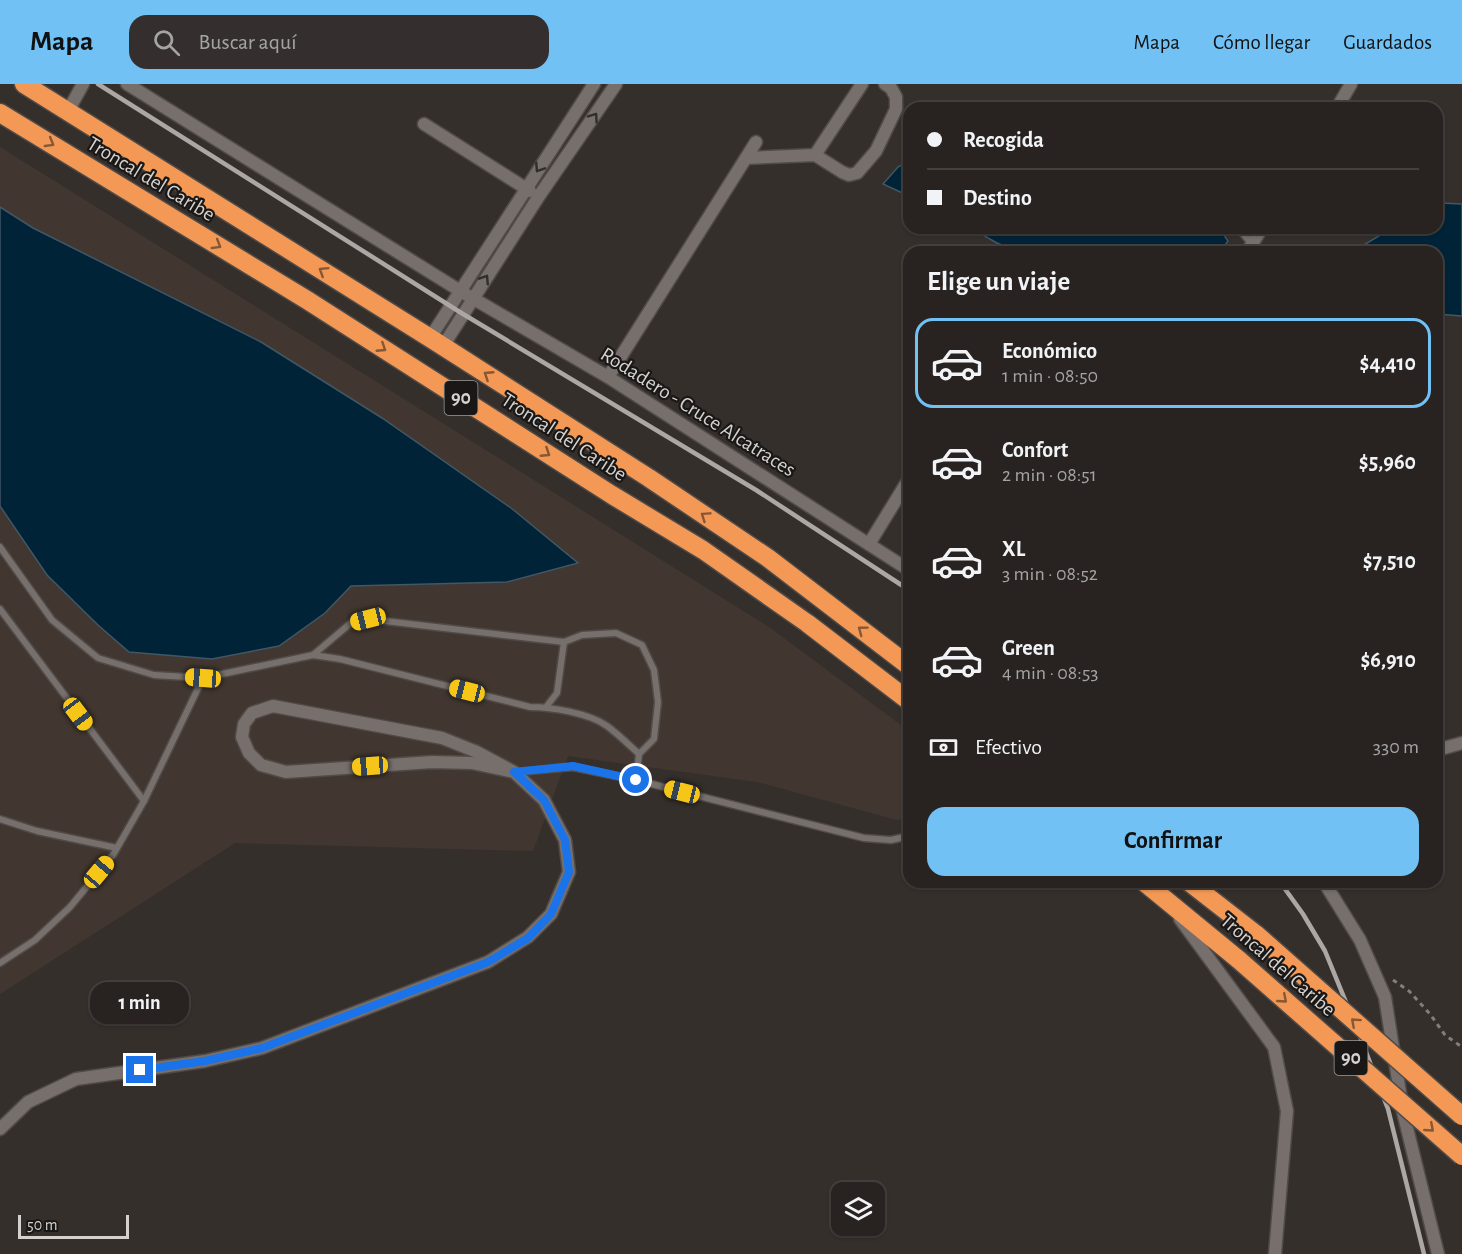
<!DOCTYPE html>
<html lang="es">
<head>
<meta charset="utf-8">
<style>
  body { margin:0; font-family:"Alegreya Sans",sans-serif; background:#342f2e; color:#f1f3f6; height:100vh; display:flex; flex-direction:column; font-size:22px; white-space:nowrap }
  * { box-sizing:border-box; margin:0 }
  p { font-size:20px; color:#a5a4a5 }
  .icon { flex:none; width:33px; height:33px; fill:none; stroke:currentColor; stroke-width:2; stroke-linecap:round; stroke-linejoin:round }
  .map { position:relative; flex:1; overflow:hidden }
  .sheet { position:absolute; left:903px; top:162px; width:540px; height:642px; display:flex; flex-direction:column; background:#282321; border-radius:18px; box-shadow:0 2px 4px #0004,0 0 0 2px #44403f }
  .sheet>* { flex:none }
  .guide { position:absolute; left:903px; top:18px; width:540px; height:132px; border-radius:18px; box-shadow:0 2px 4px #0004,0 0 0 2px #44403f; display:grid; align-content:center; height:132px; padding:0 24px; background:#282321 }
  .fabs { position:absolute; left:831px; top:1098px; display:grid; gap:12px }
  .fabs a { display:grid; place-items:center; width:54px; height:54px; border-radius:12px; background:#282321; box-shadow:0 2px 4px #0004,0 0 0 2px #44403f; font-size:30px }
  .scale { position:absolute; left:18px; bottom:15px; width:111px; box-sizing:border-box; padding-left:6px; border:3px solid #d5d1cf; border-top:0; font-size:16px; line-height:21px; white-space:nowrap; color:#d5d1cf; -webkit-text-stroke:4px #1a1816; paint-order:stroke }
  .end { position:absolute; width:27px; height:27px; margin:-14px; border:8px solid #1a73e8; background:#fff; box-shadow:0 0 0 3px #fff }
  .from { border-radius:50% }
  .bubble { position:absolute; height:42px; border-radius:18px; background:#282321; box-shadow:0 2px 4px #0004,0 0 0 2px #44403f; font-size:20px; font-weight:600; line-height:42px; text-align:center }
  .car { position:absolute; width:18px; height:36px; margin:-18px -9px; border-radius:8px; box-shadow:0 0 4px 2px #0007; background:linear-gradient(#f5c518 24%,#345 0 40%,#f5c518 0 76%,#345 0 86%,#f5c518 0) }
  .guide b { display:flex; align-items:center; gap:21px; height:57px; font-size:22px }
  .guide b+b { border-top:2px solid #44403f }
  .guide i { width:15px; height:15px; background:#f1f3f6 }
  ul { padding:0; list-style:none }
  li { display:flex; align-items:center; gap:18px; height:90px; margin:0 12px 9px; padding:0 12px; border:3px solid transparent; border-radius:18px }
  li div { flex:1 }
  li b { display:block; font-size:22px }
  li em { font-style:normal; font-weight:600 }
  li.on { border-color:#71c1f5 }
  li>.icon { width:54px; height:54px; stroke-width:1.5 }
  h2 { padding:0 24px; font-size:27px; line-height:72px }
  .pay { display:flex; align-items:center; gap:15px; height:66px; padding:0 24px; font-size:22px }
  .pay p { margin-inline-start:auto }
  .primary-button { display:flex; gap:12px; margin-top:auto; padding:12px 24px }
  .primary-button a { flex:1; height:69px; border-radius:18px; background:#71c1f5; color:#111; font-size:24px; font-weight:600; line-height:69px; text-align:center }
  header { display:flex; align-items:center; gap:36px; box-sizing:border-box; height:84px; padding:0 30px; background:#71c1f5; color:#111 }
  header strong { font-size:28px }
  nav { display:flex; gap:33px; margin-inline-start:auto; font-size:21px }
  .search { width:420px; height:54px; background:#342f2e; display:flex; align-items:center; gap:15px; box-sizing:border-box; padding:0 21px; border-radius:18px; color:#a5a4a5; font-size:22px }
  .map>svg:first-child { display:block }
  .built { fill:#423730 }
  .water { fill:#002338; stroke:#405765; stroke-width:1.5 }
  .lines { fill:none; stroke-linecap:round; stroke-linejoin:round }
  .lane-casing { stroke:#504b48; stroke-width:9 }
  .street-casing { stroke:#504b48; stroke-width:15 }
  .highway-casing { stroke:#504b48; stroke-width:21 }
  .path { stroke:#837e7b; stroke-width:3; stroke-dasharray:4.5 4.5; stroke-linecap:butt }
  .lane { stroke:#766f6b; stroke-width:6 }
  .street { stroke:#766f6b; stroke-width:12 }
  .highway { stroke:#f39955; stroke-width:18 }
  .rail { stroke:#aca7a5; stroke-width:4.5 }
  .highway-bridge-casing { stroke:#504b48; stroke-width:21; stroke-linecap:butt }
  .highway-bridge { stroke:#f39955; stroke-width:18 }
  .oneway { stroke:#312e2b }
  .oneway2 { stroke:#865836 }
  .route { stroke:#1a73e8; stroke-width:8 }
  .labels { text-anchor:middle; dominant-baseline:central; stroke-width:4.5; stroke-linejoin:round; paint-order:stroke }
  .shield { fill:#1a1816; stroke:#9d9a98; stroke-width:1.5 }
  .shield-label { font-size:20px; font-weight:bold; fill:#d5d1cf }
  .street-label { font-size:21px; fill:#d5d1cf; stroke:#1a1816 }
</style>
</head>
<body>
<header>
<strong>Mapa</strong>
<div class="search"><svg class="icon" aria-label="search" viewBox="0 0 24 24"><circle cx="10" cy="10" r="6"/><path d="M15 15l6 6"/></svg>Buscar aquí</div>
<nav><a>Mapa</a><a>Cómo llegar</a><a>Guardados</a></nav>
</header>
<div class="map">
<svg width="1462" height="1170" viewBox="0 0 1462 1170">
  <rect width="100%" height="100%" fill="#352f2c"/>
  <!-- built -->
  <path class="built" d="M0,63L769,543L909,647V734L897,736L757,698L568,672L533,767L235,759L0,910Z"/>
  <!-- water -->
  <g class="water">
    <path d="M909,76V112L883,100L898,83Z"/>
    <path d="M1440,119L1462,120V232L1437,230V168H1352L1392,144H1437V120Z"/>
    <path d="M0,123L33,144L261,258L382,334L511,424L578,479L507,498L351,502L325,529L279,562L212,575L129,568L98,541L47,491L0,422Z"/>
    <path d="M970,144H1219L1228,157L1220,168H1020L997,159Z"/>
  </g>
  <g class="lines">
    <defs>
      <g id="lane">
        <path d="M1238,144L1251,159"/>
        <path d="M0,463L52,536L98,574L154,591L203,594L313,571L340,575L530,623C551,623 589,629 607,642C618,650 628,660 639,670"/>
        <path d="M0,525L144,717"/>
        <path d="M313,571L352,538L368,535L564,558L582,551L616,549L642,561L654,586L658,618L654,655L639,670L636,696"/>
        <path d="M546,623L557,609L564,558"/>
        <path d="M517,688L573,683L636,696L864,754L891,756L909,752"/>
        <path d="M0,735L37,747L117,764"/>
        <path d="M0,879L35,856L70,823L113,771L144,717L203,594"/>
      </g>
      <g id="street">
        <path d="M127,0L462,208L608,293L909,486"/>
        <path d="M1337,24L1351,0"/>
        <path d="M68,27L83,0"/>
        <path d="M424,40L530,107"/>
        <path d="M815,71L862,0"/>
        <path d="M746,74L815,71L842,88L849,91L857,89L876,67L896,25V13L891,4L885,0"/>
        <path d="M1247,168L1262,144"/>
        <path d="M430,254L594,0"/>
        <path d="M443,262L539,112L616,0"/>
        <path d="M608,293L756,58"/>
        <path d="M869,460L909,395"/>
        <path d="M1437,666L1462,659"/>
        <path d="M1324,798L1360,856L1385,913L1403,1028L1438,1170"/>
        <path d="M1180,835L1274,963L1287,1027L1275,1170"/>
        <path d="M0,1045L28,1018L76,995L205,977L262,964L488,878L528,853L551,830L569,788L565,756L544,716L514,688L477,668L442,654L273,622L252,629L244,640L242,653L249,669L261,681L286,688L432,678L472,679L514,688"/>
      </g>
      <g id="highway">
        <path d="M24,0L430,254L649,394L768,474L909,582"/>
        <path d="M0,29L307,216L612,411L703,466L807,539L909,617"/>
        <path d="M1144,798L1239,876"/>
        <path d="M1189,798L1257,851"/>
      </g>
    </defs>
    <!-- lane casing -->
    <use href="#lane" class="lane-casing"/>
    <!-- street casing -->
    <use href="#street" class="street-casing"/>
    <!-- highway casing -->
    <use href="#highway" class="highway-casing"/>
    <!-- path -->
    <path class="path" d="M1393,896L1409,907L1430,930L1445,951L1462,963"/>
    <!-- lane -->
    <use href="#lane" class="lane"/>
    <!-- street -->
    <use href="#street" class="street"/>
    <!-- highway -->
    <use href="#highway" class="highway"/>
    <!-- rail -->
    <g class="rail">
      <path d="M98,0L463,230L756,406L909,506"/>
      <path d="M1280,798L1303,830L1325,867L1359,950L1388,1025L1424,1170"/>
    </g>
    <defs>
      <g id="highway-bridge">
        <path d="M1257,851L1462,1032"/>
        <path d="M1239,876L1462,1072"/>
      </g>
    </defs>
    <!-- highway-bridge casing -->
    <use href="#highway-bridge" class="highway-bridge-casing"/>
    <!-- highway-bridge -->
    <use href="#highway-bridge" class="highway-bridge"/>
  </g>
  <!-- one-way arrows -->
  <defs><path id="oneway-chevron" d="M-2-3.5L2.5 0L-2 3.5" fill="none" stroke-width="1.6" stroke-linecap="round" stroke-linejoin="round" transform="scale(1.5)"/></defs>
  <g class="oneway">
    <use href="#oneway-chevron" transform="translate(594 33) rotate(-55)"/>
    <use href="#oneway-chevron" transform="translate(539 84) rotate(123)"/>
    <use href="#oneway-chevron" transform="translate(485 195) rotate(-57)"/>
  </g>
  <g class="oneway2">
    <use href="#oneway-chevron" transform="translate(50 59) rotate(31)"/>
    <use href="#oneway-chevron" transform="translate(217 161) rotate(31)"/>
    <use href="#oneway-chevron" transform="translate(323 187) rotate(-148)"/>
    <use href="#oneway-chevron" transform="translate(382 264) rotate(33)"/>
    <use href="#oneway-chevron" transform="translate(488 291) rotate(-147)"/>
    <use href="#oneway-chevron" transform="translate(546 369) rotate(33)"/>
    <use href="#oneway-chevron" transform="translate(705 432) rotate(-146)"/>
    <use href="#oneway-chevron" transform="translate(862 546) rotate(-143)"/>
    <use href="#oneway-chevron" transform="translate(1283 915) rotate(41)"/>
    <use href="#oneway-chevron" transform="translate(1355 938) rotate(-138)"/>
    <use href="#oneway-chevron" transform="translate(1430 1044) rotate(41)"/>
  </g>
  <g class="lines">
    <!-- route -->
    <path class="route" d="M140,986L205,977L262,964L488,878L528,854L551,830L569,788L565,756L544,716L514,688L573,682L636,696"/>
  </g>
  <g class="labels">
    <!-- shield labels -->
    <g class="shield">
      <rect x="444.5" y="297" width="33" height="34" rx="4.5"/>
      <rect x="1334.5" y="957" width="33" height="34" rx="4.5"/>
    </g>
    <g class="shield-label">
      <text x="461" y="314">90</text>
      <text x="1351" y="974">90</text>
    </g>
    <!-- street labels -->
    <g class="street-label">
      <text transform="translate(151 95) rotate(31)">Troncal del Caribe</text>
      <text transform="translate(698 328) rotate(32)">Rodadero - Cruce Alcatraces</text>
      <text transform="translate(564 353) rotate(33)">Troncal del Caribe</text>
      <text transform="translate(1278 881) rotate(41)">Troncal del Caribe</text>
    </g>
  </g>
</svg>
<div class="fabs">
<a><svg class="icon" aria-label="layers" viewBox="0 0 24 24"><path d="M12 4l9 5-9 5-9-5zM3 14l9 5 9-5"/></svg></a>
</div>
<div class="scale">50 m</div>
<i class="end from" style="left:636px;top:696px"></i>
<i class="end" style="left:140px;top:986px"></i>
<div class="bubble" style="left:90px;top:898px;width:99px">1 min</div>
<i class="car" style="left:368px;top:535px;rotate:256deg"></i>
<i class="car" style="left:203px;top:594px;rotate:274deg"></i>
<i class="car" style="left:467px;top:607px;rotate:284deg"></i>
<i class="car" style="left:78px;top:630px;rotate:143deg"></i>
<i class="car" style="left:370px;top:682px;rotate:266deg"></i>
<i class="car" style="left:682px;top:708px;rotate:284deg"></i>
<i class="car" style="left:99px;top:788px;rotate:40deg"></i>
<div class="guide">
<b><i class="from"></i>Recogida</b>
<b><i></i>Destino</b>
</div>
<section class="sheet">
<h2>Elige un viaje</h2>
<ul>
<li class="on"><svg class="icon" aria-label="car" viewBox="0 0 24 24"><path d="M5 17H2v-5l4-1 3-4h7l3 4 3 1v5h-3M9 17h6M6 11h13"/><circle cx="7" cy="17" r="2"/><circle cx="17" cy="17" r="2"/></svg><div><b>Económico</b><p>1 min · 08:50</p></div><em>$4,410</em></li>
<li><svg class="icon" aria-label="car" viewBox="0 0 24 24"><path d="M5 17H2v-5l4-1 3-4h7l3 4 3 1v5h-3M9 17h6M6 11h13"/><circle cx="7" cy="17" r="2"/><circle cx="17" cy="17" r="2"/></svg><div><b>Confort</b><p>2 min · 08:51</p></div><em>$5,960</em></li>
<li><svg class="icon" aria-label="car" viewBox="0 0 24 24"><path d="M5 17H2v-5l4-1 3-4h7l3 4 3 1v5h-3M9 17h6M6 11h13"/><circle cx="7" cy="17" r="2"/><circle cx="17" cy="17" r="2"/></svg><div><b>XL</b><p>3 min · 08:52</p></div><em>$7,510</em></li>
<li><svg class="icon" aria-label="car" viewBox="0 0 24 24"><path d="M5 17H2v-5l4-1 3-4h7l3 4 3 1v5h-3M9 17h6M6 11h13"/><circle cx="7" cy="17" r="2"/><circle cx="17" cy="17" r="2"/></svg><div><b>Green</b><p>4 min · 08:53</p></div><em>$6,910</em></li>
</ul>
<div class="pay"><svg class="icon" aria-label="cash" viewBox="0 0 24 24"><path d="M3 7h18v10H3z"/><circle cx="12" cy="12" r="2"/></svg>Efectivo<p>330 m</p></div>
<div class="primary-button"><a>Confirmar</a></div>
</section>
</div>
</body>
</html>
